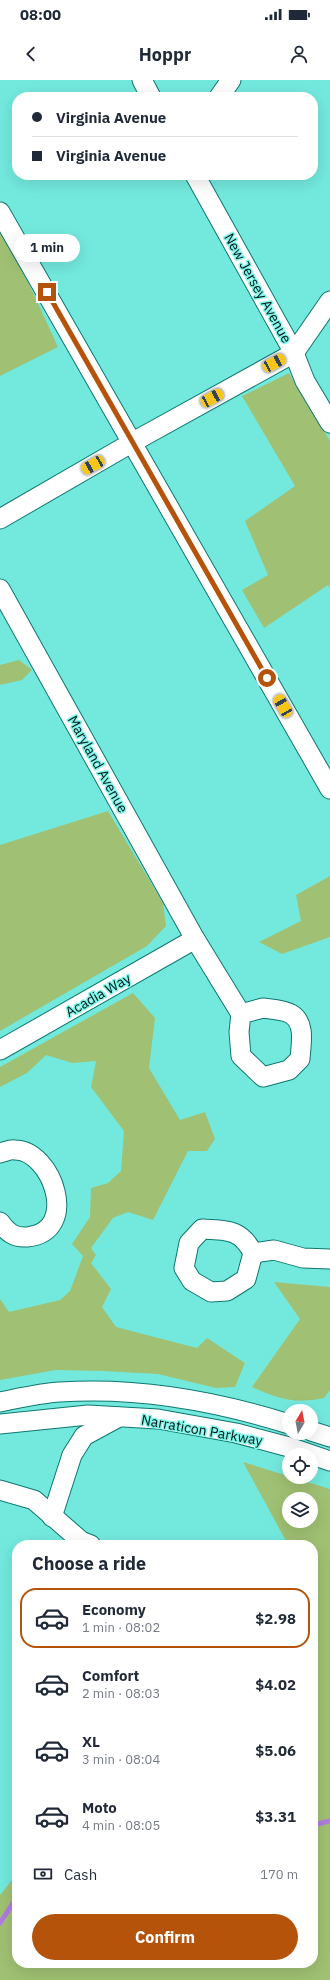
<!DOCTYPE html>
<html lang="en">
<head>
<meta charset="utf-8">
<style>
  body { margin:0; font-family:"IBM Plex Sans",sans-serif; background:#f6f6f7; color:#1f2937; height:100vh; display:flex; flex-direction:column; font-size:15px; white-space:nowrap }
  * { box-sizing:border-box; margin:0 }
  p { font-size:13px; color:#747a83 }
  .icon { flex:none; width:22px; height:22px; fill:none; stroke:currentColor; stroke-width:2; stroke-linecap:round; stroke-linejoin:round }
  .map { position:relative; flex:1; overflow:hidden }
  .sheet { position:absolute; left:12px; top:1460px; width:306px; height:428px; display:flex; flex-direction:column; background:#fff; border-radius:16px; box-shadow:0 4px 16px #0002 }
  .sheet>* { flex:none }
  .hud { position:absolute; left:12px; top:12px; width:306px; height:88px; border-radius:16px; box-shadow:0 4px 16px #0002; display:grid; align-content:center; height:88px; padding:0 20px; background:#fff }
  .needle { width:26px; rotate:10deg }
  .tools { position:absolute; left:282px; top:1324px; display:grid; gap:8px }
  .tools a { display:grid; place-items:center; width:36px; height:36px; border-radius:50%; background:#fff; box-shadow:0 4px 16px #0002; font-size:20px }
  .end { position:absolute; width:18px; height:18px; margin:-9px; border:5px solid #b45309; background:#fff; box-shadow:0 0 0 2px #fff }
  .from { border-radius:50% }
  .bubble { position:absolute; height:28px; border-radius:14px; background:#fff; box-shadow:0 4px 16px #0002; font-size:13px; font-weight:800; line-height:28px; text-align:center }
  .car { position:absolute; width:12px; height:24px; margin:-12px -6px; border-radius:5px; box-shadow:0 0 3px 1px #0007; background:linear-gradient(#f5c518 24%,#345 0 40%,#f5c518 0 76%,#345 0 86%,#f5c518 0) }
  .hud b { display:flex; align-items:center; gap:14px; height:38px; font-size:15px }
  .hud b+b { border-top:1px solid #e0e1e3 }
  .hud i { width:10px; height:10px; background:#1f2937 }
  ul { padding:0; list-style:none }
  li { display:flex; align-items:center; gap:12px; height:60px; margin:0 8px 6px; padding:0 12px; border:2px solid transparent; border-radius:16px }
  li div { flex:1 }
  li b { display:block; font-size:15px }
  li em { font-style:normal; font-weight:800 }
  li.selected { border-color:#b45309 }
  li>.icon { width:36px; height:36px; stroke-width:1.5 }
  h2 { padding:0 20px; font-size:18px; line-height:48px }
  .pay { display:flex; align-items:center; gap:10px; height:44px; padding:0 20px; font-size:15px }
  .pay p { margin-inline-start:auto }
  .primary-button { display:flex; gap:8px; margin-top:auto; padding:8px 20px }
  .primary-button a { flex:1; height:46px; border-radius:24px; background:#b45309; color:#fff; font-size:16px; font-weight:800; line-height:46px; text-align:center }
  .status { display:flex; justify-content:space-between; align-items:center; height:28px; padding:0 20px; background:#fff; direction:ltr }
  .status svg { height:11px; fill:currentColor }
  header { display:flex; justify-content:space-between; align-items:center; height:52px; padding:0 20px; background:#fff; font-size:18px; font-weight:800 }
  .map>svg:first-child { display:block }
  .green { fill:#a0c173; fill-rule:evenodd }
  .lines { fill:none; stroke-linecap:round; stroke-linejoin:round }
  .stream { stroke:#b17cdf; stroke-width:5 }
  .minor-casing { stroke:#0e7770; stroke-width:21 }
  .minor { stroke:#fff; stroke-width:19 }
  .route { stroke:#b45309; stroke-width:5 }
  .labels { text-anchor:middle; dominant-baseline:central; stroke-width:3; stroke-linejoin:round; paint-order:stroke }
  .street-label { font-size:14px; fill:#001614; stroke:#81f7eb }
</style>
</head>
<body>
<div class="status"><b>08:00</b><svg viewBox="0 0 49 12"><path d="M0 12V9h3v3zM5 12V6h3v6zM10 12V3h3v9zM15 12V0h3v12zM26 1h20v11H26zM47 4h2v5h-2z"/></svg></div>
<header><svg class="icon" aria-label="back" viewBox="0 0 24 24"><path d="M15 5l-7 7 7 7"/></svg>Hoppr<svg class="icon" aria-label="person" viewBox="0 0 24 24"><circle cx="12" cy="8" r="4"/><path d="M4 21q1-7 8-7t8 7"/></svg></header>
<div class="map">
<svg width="330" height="1900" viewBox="0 0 330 1900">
  <rect width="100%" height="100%" fill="#73e9de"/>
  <!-- green -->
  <g class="green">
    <path d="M0,151L30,206L58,267L0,296Z"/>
    <path d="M289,293L330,361V508L328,505L264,548L242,510L268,495L245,441L295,406L242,316Z"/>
    <path d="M19,580L32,590L22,600L0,605V585Z"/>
    <path d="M108,731L163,823L166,846L147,866L0,951V765Z"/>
    <path d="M330,796V857L282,874L259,862L301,841L296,815Z"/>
    <path d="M133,913L155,938L149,988L180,1040L205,1032L215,1059L207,1071H188L153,1140L128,1132L113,1138L91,1168L96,1175L91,1183L111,1209L102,1227L116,1247L197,1268L207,1258L245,1283L235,1307L216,1308L158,1294L103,1291L56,1290L0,1300V1219L9,1232L60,1220L70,1211L83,1176L72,1164L90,1137L91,1108L108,1103L121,1091L124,1051L91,1007L96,981L72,983L46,975L27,993L0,1007V987Z"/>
    <path d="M274,1202L330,1207V1310L324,1318C294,1324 279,1319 252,1307L300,1239Z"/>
    <path d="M243,1382L330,1409V1900H0V1815L17,1794V1883H313V1569L314,1566L313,1465H287L285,1459ZM289,1419H311V1441H289Z"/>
  </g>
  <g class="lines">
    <!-- stream -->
    <g class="stream">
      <path d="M313,1745L330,1741"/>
      <path d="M0,1843L17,1817"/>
    </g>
    <defs>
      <g id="minor">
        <path d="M142,0L151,17"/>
        <path d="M219,17L231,0"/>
        <path d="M195,95L294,273L305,301L330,343"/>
        <path d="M0,132L330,709"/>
        <path d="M0,439L133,362L294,273L330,221"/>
        <path d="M0,509L195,859L241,934"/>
        <path d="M263,928C271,929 285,930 291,934C306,943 301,964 300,979L289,990L263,997L241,976L239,952L241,934Z"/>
        <path d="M0,970L195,859"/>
        <path d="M0,1073C5,1072 10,1069 15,1070C52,1070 81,1152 27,1157C14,1158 7,1152 0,1142"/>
        <path d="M202,1149C227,1150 241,1149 253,1173L246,1199L227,1211L211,1212L192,1201L184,1188L189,1163Z"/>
        <path d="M253,1173L274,1170L303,1178L330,1179"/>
        <path d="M0,1322C20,1318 40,1313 60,1312C137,1307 216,1321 289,1344"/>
        <path d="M0,1344L88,1335L158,1339L236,1353L289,1367L330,1381"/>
        <path d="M311,1351L330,1357"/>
        <path d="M0,1410L34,1420L81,1461L91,1465"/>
        <path d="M52,1437L72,1375L84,1356L119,1337"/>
      </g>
    </defs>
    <!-- minor casing -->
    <use href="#minor" class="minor-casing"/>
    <!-- minor -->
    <use href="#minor" class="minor"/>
  </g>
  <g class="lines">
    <!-- route -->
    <path class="route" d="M47,212L267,598"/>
  </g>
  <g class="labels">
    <!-- street labels -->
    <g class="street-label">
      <text transform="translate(258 208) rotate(61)">New Jersey Avenue</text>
      <text transform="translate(98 684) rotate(61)">Maryland Avenue</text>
      <text transform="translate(98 915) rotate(-30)">Acadia Way</text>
      <text transform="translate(202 1350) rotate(10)">Narraticon Parkway</text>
    </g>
  </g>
</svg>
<div class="tools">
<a><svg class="needle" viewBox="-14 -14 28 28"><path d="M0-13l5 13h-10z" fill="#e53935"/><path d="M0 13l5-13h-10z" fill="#747a83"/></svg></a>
<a><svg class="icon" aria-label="locate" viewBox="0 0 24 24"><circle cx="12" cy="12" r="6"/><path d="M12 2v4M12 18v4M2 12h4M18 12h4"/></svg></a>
<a><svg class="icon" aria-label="layers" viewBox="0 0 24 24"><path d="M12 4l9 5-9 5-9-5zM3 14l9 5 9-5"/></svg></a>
</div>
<i class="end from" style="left:267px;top:598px"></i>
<i class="end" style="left:47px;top:212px"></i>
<div class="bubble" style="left:14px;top:154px;width:66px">1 min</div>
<i class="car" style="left:274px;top:283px;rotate:62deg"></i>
<i class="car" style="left:212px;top:318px;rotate:61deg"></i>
<i class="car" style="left:93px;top:385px;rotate:240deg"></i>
<i class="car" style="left:283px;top:626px;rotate:330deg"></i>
<div class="hud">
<b><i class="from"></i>Virginia Avenue</b>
<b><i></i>Virginia Avenue</b>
</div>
<section class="sheet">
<h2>Choose a ride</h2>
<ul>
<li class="selected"><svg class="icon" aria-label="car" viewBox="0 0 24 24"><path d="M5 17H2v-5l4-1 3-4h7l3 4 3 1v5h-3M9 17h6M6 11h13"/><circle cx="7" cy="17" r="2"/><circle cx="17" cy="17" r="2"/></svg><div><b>Economy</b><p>1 min · 08:02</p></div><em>$2.98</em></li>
<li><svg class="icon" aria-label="car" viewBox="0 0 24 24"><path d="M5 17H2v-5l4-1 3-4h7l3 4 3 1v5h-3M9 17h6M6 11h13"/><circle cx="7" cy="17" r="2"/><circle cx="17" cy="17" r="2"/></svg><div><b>Comfort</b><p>2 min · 08:03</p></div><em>$4.02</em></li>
<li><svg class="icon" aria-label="car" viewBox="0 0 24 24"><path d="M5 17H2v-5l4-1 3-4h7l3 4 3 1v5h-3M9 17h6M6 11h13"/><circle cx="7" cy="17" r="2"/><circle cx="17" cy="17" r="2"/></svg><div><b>XL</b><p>3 min · 08:04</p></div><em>$5.06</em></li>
<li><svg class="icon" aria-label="car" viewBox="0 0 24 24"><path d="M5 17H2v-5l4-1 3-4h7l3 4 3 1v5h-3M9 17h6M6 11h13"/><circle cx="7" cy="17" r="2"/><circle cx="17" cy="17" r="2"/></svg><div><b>Moto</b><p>4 min · 08:05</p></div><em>$3.31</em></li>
</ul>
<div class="pay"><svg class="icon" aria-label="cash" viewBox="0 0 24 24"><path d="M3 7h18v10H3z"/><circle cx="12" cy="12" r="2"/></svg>Cash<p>170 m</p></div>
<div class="primary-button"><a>Confirm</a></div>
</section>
</div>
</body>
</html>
